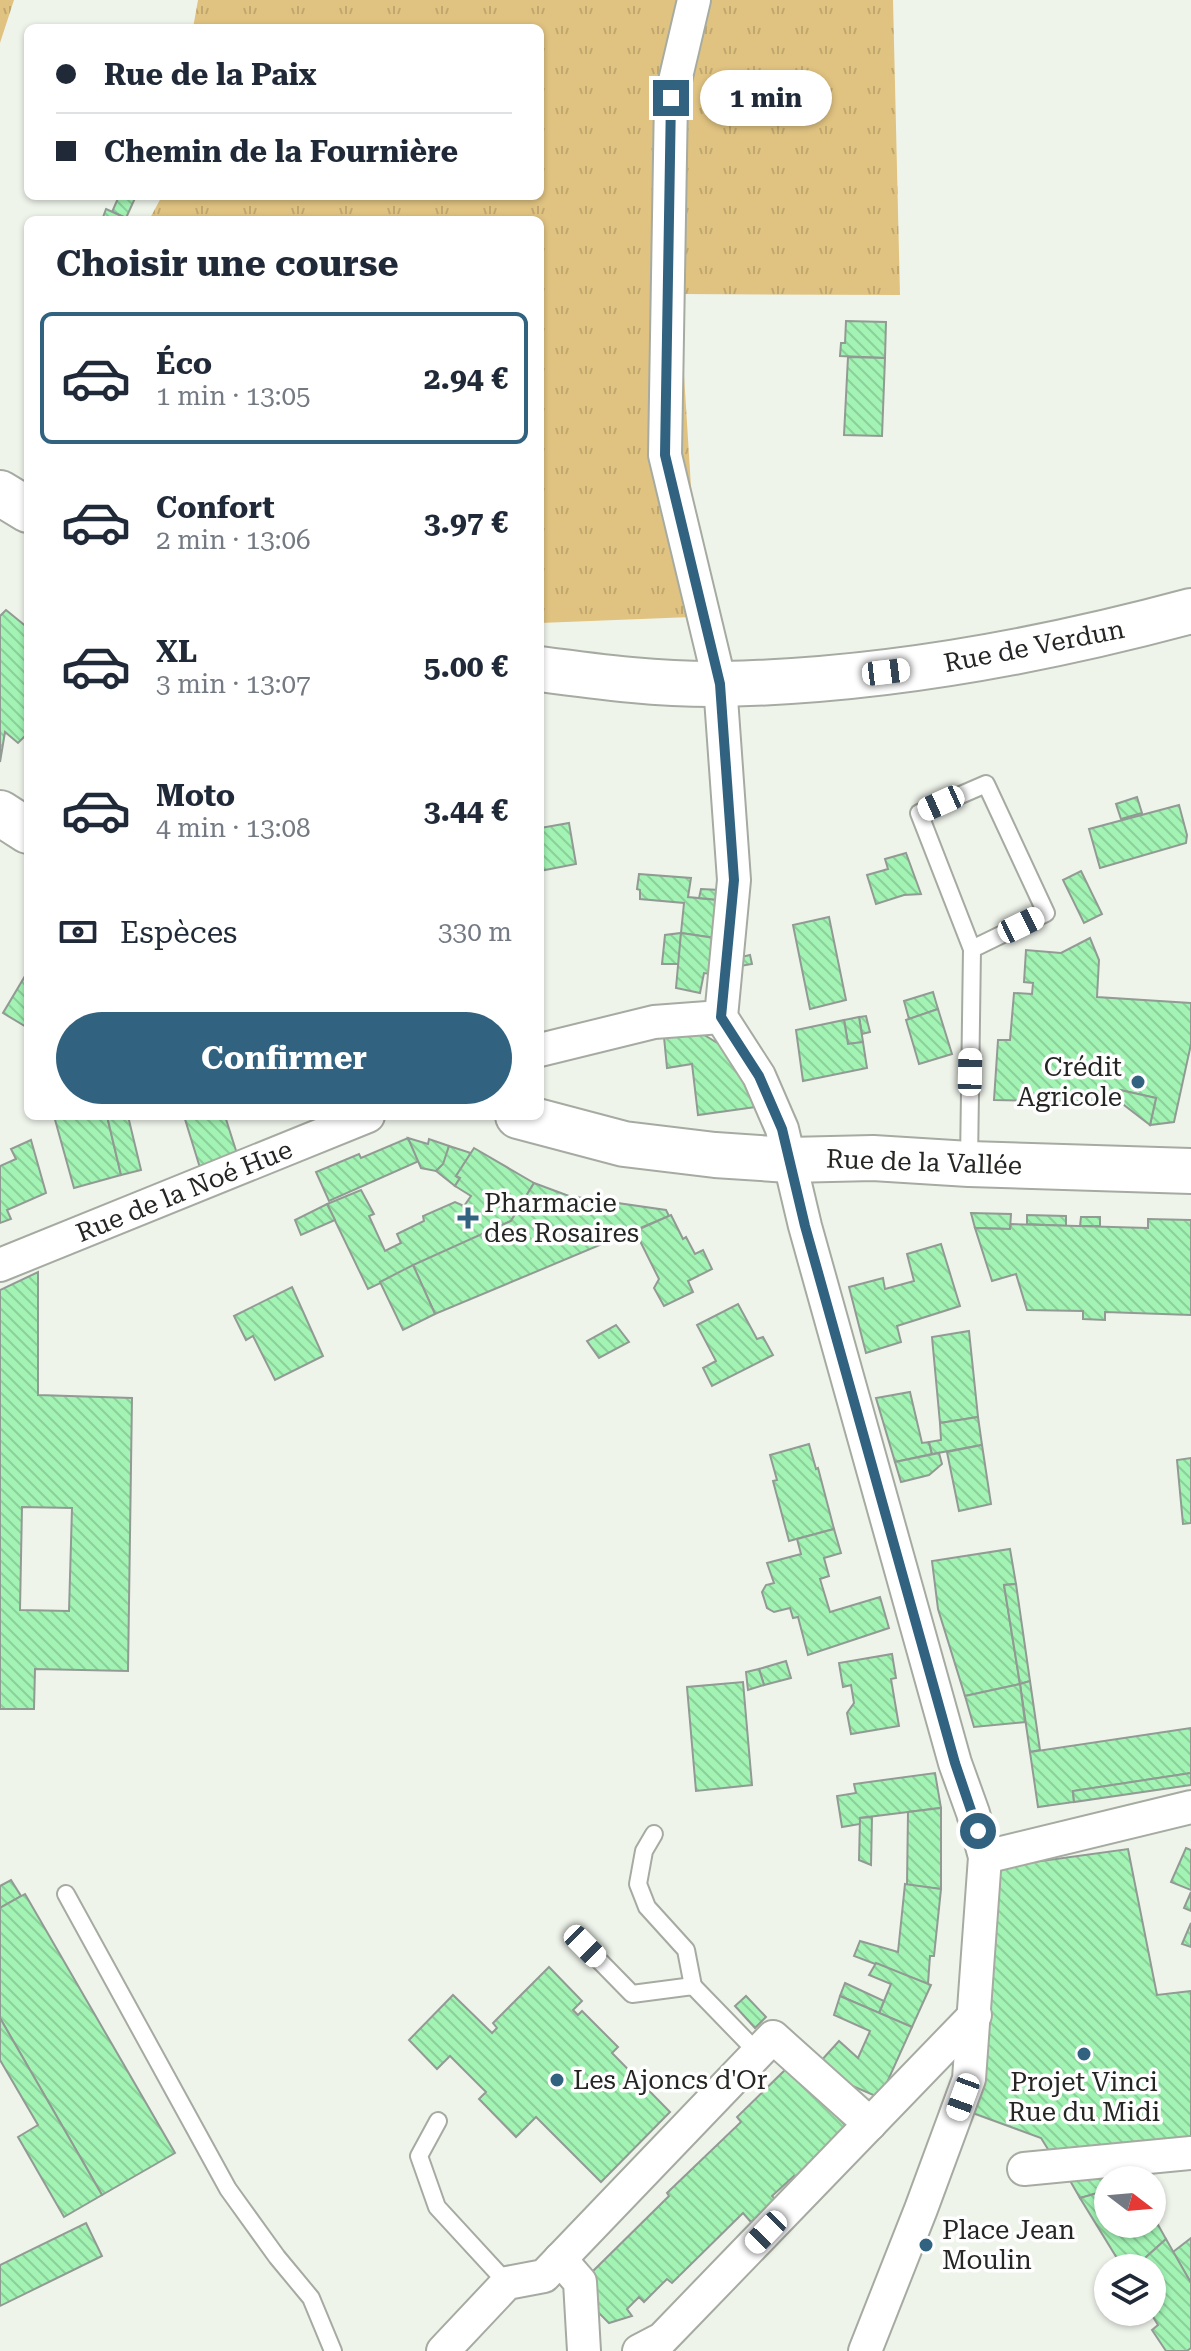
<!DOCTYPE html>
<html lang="fr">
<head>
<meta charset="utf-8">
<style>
  body { margin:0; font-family:"Roboto Serif",serif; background:#f6f6f7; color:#1f2937; height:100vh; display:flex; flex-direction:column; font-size:30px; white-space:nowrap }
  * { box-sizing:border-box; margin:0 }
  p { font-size:26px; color:#747a83 }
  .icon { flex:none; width:44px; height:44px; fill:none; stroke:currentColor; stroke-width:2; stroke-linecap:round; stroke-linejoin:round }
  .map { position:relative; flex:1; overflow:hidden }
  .sheet { position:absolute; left:24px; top:216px; width:520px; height:904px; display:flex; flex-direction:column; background:#fff; border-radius:12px; box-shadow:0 2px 6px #0004 }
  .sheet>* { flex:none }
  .hud { position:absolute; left:24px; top:24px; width:520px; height:176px; border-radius:12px; box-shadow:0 2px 6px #0004; display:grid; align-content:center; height:176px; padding:0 32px; background:#fff }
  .needle { width:52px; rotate:106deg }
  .tools { position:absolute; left:1094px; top:2166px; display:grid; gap:16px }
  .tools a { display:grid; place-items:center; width:72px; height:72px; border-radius:50%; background:#fff; box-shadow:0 2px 6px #0004; font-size:40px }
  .end { position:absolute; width:36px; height:36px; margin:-18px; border:10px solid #316380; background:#fff; box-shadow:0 0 0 4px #fff }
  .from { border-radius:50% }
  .bubble { position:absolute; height:56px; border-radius:28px; background:#fff; box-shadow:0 2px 6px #0004; font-size:26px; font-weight:700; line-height:56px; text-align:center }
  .car { position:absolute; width:24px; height:48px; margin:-24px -12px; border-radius:10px; box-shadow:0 0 6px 2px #0007; background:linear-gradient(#fff 24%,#345 0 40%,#fff 0 76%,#345 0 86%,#fff 0) }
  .hud b { display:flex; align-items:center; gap:28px; height:76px; font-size:30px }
  .hud b+b { border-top:2px solid #e0e1e3 }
  .hud i { width:20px; height:20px; background:#1f2937 }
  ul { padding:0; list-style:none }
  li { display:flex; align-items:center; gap:24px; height:132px; margin:0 16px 12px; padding:0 16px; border:4px solid transparent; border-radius:12px }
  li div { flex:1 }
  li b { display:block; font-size:30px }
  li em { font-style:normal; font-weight:700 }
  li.current { border-color:#316380 }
  li>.icon { width:72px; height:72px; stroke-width:1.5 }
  h2 { padding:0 32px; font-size:36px; line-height:96px }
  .pay { display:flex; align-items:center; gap:20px; height:88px; padding:0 32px; font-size:30px }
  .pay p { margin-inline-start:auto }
  .primary-button { display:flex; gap:16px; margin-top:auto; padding:16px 32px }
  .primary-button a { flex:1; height:92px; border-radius:48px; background:#316380; color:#fff; font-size:32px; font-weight:700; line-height:92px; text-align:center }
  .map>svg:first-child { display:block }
  .grass { fill:url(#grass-tufts) }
  .building { fill:url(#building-back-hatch); stroke:#929a94; stroke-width:2; fill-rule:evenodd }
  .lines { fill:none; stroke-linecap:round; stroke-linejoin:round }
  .lane-casing { stroke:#a6aba2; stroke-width:20 }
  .street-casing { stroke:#a6aba2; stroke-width:36 }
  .secondary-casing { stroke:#a6aba2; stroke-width:48 }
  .lane { stroke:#fff; stroke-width:16 }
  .street { stroke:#fff; stroke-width:32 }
  .secondary { stroke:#fff; stroke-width:44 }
  .route { stroke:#316380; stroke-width:10 }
  .poi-dot { fill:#316380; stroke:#fff; stroke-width:3 }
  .labels { text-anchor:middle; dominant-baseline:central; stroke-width:7; stroke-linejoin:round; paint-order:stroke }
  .street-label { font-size:26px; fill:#252623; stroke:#fff }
  .poi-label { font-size:26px; fill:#252623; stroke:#fff; text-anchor:start }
</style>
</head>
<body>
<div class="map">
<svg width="1191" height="2351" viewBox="0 0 1191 2351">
  <defs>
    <pattern id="grass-tufts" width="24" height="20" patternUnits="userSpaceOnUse" patternTransform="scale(2)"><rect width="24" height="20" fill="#e0c381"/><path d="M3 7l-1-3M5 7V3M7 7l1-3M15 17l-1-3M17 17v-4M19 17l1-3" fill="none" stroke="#c0a76f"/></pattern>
    <pattern id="building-back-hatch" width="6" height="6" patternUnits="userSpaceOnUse" patternTransform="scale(2)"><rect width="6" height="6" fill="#a2f3b4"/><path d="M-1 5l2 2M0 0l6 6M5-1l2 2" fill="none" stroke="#8bd09a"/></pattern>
  </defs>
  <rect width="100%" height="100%" fill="#eff4eb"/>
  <!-- grass -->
  <g class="grass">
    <path d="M0,0H14L0,43Z"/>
    <path d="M198,0H893L900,295L679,294L691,487L717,616L540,623V220H149L162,196H540V28H193Z"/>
  </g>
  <!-- building -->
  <g class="building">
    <path d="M119,196H136L126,218L112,212Z"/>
    <path d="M106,209L126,218L130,220H102Z"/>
    <path d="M846,321L886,322L885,358L840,356L841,343H845Z"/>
    <path d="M848,357L885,358L882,436L844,435Z"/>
    <path d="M6,610L28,628V733L18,743L5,732L0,762V616Z"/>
    <path d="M1137,797L1142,813L1121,819L1116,804Z"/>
    <path d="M1179,805L1187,835L1186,843L1100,868L1089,829Z"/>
    <path d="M569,823L576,864L540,871V828Z"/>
    <path d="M906,853L921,894L904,895L876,904L867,875L888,869L885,859Z"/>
    <path d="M1081,871L1102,914L1084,923L1063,880Z"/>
    <path d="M639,874L691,878L688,897L719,900L715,938L681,933L684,903L640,899V890L637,889Z"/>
    <path d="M701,889L720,890L719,900L699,898Z"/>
    <path d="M829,917L846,1000L810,1009L793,925Z"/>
    <path d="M681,933L679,964H662L665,935Z"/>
    <path d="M681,933L715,938L711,974L704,973L700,993L676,988Z"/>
    <path d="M1090,938L1099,960L1097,997L1191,1003V1044L1174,1122L1150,1125L1156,1098L1120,1090V1102L994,1100L998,1040H1010L1014,993L1032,994L1033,983L1024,982L1026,950L1061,953Z"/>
    <path d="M750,955L752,964L740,966L741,957Z"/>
    <path d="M28,971V1028L3,1013Z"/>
    <path d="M933,992L938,1009L909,1019L904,1001Z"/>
    <path d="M938,1009L952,1054L919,1064L906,1020Z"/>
    <path d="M866,1016L870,1032L862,1034L859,1017Z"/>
    <path d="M859,1017L863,1042L848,1044L844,1020Z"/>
    <path d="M844,1020L848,1044L863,1042L867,1068L803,1081L796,1030Z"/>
    <path d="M701,1033L719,1044L735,1064L756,1107L698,1115L692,1064L667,1068L664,1037Z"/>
    <path d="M1120,1090L1156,1098L1150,1125L1120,1102Z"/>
    <path d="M54,1116H107L121,1175L74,1188Z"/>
    <path d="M107,1116H128L141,1170L121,1175Z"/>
    <path d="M184,1116H225L238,1157L201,1171Z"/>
    <path d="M408,1138L419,1161L329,1201L316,1172L359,1154L361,1158Z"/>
    <path d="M408,1138L428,1144L429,1139L449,1146L444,1164L436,1171L421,1168Z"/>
    <path d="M31,1140L46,1193L7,1210L11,1219L0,1223V1166L16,1159L11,1149Z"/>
    <path d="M449,1146L471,1153L456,1176L460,1178L455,1186L436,1171L443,1164Z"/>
    <path d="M474,1148L534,1183L511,1221L368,1289L327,1204L361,1190L374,1214L369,1216L385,1251L401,1243L397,1234L424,1221L423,1216L455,1202L464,1206L471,1196L455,1186L460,1178L456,1176Z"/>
    <path d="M534,1183L569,1196L666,1210L669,1216L435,1314L413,1265L511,1221Z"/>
    <path d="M327,1204L335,1220L301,1235L295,1220Z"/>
    <path d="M971,1213L1011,1214L1010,1229L975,1228Z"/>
    <path d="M671,1215L683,1239L686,1237L695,1254L703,1250L712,1269L688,1281L693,1292L664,1306L654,1288L659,1279L635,1231Z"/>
    <path d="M1027,1215L1066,1216V1226L1027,1224Z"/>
    <path d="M1081,1217H1100V1226H1080Z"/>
    <path d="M1148,1219L1191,1220V1315L1105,1312V1320L1083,1319V1311L1027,1310L1016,1274L992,1281L975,1228L1010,1229L1011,1224L1148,1228Z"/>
    <path d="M941,1244L960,1306L897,1326L901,1342L866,1353L849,1287L883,1278L885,1289L914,1281L907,1254Z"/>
    <path d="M413,1265L435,1314L403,1330L380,1282Z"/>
    <path d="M38,1272V1395L132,1398L128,1671L35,1669L34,1709H0V1290ZM22,1507L72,1508L69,1611L20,1610Z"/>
    <path d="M292,1287L323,1356L275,1380L253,1336L246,1340L234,1316Z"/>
    <path d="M738,1304L757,1339L763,1337L773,1355L712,1386L703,1368L716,1361L697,1325Z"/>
    <path d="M616,1325L629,1342L599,1358L587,1341Z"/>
    <path d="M969,1331L978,1417L940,1423L932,1337Z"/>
    <path d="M910,1392L922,1443L929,1442L932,1454L895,1462L876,1398Z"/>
    <path d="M978,1417L982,1445L932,1454L929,1442L941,1440L940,1423Z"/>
    <path d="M809,1444L816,1469L818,1468L834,1529L789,1541L773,1481L777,1480L770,1455Z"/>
    <path d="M982,1445L991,1504L959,1511L947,1452Z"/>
    <path d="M939,1453L942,1464L929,1475L901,1482L895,1462Z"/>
    <path d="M1191,1458V1523L1183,1524L1177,1460Z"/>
    <path d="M834,1529L841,1553L824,1558L829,1576L820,1579L830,1612L880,1597L889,1628L808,1655L798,1617L793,1618L790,1608L774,1612L767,1608L762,1592L766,1585L774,1583L767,1563L801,1554L797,1539Z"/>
    <path d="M1010,1549L1016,1584L1004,1585L1020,1684L965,1696L938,1609L932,1561Z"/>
    <path d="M1016,1584L1030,1681L1020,1684L1004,1585Z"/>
    <path d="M892,1654L896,1678L891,1679L899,1726L851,1734L847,1713L854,1703L851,1685L843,1687L839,1663Z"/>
    <path d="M786,1661L791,1678L764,1685L759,1669Z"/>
    <path d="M759,1669L764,1685L748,1690L746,1672Z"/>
    <path d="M1030,1681L1040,1750L1030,1752L1020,1684Z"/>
    <path d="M743,1682L752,1785L696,1791L687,1687Z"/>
    <path d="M1020,1684L1025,1722L974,1727L965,1696Z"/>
    <path d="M1191,1728V1773L1073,1791L1074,1802L1038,1807L1030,1752Z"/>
    <path d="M935,1773L941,1808L860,1818V1824L842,1827L837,1796L856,1793L854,1784Z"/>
    <path d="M1191,1773V1785L1074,1802L1073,1791Z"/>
    <path d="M941,1808V1889L907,1885L908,1812Z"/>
    <path d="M872,1817L871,1865L859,1860L860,1818Z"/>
    <path d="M1186,1848L1191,1850V1890L1171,1882Z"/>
    <path d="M1128,1849L1157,1995L1191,1991V2143L1051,2154L1041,2138L970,2112L998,1867Z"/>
    <path d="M11,1880L21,1896L0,1908V1886Z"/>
    <path d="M905,1884L941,1889L934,1956H930L928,1984L854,1956L860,1941L898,1952Z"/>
    <path d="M1191,1892V1911L1184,1908Z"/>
    <path d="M25,1894L175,2153L102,2195L0,2018V1908Z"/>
    <path d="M1191,1923V1947L1182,1944Z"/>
    <path d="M876,1963L931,1985L912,2027L879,2013L891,1984L869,1975Z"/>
    <path d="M549,1967L582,2001L573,2010L578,2015L582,2011L618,2047L612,2053L670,2112L601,2182L536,2117L516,2137L479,2099L486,2092L450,2056L437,2069L409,2040L453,1995L492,2033L497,2028L493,2023Z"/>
    <path d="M845,1983L884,2001L879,2013L840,1996Z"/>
    <path d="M746,1996L766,2017L755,2028L735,2006Z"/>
    <path d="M840,1996L912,2027L880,2098L841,2081L820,2062L839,2041L858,2058L870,2031L834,2015Z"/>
    <path d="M0,2018L102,2195L64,2217L18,2137L38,2125L0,2060Z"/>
    <path d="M788,2067L848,2128L798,2180L794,2176L772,2196L777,2201L751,2222L743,2213L672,2283L667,2279L644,2302L639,2297L627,2309L632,2316L609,2323L590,2304L588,2276L669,2196L667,2193L741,2122L737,2117Z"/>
    <path d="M1116,2169L1119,2180H1108V2190L1080,2198L1069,2179Z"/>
    <path d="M1108,2190V2224H1152V2214L1166,2239L1134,2268H1123L1080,2198Z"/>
    <path d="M86,2223L102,2256L0,2306V2265Z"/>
    <path d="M1191,2238V2283L1173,2252Z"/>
    <path d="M1166,2239L1191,2283V2348L1187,2351H1166L1152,2330L1158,2325L1150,2312H1152V2268H1134Z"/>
  </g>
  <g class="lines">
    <defs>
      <g id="lane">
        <path d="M969,1162L972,949L919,813L986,784L1046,913L972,949"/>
        <path d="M654,1834L644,1851L638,1884L647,1907L686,1950L693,1986"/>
        <path d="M66,1894L228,2189L277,2257L311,2298L333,2351"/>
        <path d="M585,1946L632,1994L693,1986L758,2053"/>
        <path d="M438,2121L419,2156L437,2207L507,2283"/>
      </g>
      <g id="street">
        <path d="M694,0L671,98L665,455L720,684L734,880L721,1017L759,1076L782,1129L805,1226L955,1763L973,1813L985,1857L969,2079L921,2209L865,2351"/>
        <path d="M540,1050L654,1022L721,1017"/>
        <path d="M0,1265L368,1116"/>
        <path d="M985,1857L1191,1807"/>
        <path d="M1024,2169L1191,2153"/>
        <path d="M560,2259L580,2282L584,2351"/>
        <path d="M443,2351L507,2283L544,2276L773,2037L870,2124"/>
        <path d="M639,2351L662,2339L975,2015"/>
      </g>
      <g id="secondary">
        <path d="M0,493L28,510"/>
        <path d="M540,669C600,677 661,685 722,684C880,681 1039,652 1191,611"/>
        <path d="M0,813L28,831"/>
        <path d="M518,1116L624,1144L715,1155L789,1160L873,1158L969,1164L1191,1171"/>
      </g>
    </defs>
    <!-- lane casing -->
    <use href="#lane" class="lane-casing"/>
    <!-- street casing -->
    <use href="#street" class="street-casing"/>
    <!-- secondary casing -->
    <use href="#secondary" class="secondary-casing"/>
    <!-- lane -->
    <use href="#lane" class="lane"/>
    <!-- street -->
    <use href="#street" class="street"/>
    <!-- secondary -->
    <use href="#secondary" class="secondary"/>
  </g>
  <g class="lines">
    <!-- route -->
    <path class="route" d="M671,98L665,455L720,684L734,880L721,1017L759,1076L782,1129L805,1226L955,1763L978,1831"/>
  </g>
  <!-- markers -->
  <g class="poi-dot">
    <circle cx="1138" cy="1082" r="8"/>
    <path d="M464 1206h8v8h8v8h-8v8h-8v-8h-8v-8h8z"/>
    <circle cx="1084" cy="2054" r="8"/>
    <circle cx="557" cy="2080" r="8"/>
    <circle cx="926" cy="2245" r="8"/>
  </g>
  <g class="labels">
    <!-- street labels -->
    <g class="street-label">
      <text transform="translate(1034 646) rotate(-11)">Rue de Verdun</text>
      <text transform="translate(924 1162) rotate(2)">Rue de la Vallée</text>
      <text transform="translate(184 1191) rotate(-22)">Rue de la Noé Hue</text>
    </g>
    <!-- poi labels -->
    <g class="poi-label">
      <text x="1122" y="1067" text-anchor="end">Crédit<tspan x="1122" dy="30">Agricole</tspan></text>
      <text x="484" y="1203">Pharmacie<tspan x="484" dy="30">des Rosaires</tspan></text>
      <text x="573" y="2080">Les Ajoncs d'Or</text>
      <text x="1084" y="2082" text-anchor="middle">Projet Vinci<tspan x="1084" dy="30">Rue du Midi</tspan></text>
      <text x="942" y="2230">Place Jean<tspan x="942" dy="30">Moulin</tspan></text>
    </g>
  </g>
</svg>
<div class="tools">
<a><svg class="needle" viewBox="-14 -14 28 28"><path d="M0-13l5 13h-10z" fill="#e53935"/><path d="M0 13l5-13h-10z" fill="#747a83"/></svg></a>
<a><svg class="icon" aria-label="layers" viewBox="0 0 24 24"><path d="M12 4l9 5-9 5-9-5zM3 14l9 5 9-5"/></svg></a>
</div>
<i class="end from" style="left:978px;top:1831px"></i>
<i class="end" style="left:671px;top:98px"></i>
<div class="bubble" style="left:700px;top:70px;width:132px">1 min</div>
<i class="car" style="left:886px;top:672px;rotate:83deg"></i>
<i class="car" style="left:941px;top:803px;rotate:246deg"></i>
<i class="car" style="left:1021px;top:925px;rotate:64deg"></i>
<i class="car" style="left:970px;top:1072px;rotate:1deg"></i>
<i class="car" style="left:585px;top:1946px;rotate:135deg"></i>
<i class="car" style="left:963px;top:2097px;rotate:200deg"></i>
<i class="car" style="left:766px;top:2232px;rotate:224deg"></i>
<div class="hud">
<b><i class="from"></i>Rue de la Paix</b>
<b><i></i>Chemin de la Fournière</b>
</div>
<section class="sheet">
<h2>Choisir une course</h2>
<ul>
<li class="current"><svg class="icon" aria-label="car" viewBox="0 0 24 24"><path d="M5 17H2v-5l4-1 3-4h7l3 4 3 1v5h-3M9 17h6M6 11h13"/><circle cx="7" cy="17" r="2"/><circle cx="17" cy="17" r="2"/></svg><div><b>Éco</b><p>1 min · 13:05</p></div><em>2.94 €</em></li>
<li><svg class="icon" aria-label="car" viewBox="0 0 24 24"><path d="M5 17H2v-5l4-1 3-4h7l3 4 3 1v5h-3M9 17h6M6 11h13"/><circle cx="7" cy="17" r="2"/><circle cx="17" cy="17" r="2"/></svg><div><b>Confort</b><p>2 min · 13:06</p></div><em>3.97 €</em></li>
<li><svg class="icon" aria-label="car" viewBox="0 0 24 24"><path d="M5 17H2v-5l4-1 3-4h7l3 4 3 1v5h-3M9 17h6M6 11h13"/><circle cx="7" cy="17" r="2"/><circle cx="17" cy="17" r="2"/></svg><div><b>XL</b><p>3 min · 13:07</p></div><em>5.00 €</em></li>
<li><svg class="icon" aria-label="car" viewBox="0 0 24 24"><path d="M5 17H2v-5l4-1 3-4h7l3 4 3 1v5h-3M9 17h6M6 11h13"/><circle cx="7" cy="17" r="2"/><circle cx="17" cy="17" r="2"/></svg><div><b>Moto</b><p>4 min · 13:08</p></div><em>3.44 €</em></li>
</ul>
<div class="pay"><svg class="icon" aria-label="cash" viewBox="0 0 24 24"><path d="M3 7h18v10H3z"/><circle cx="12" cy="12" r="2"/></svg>Espèces<p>330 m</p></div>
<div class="primary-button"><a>Confirmer</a></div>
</section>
</div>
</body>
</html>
